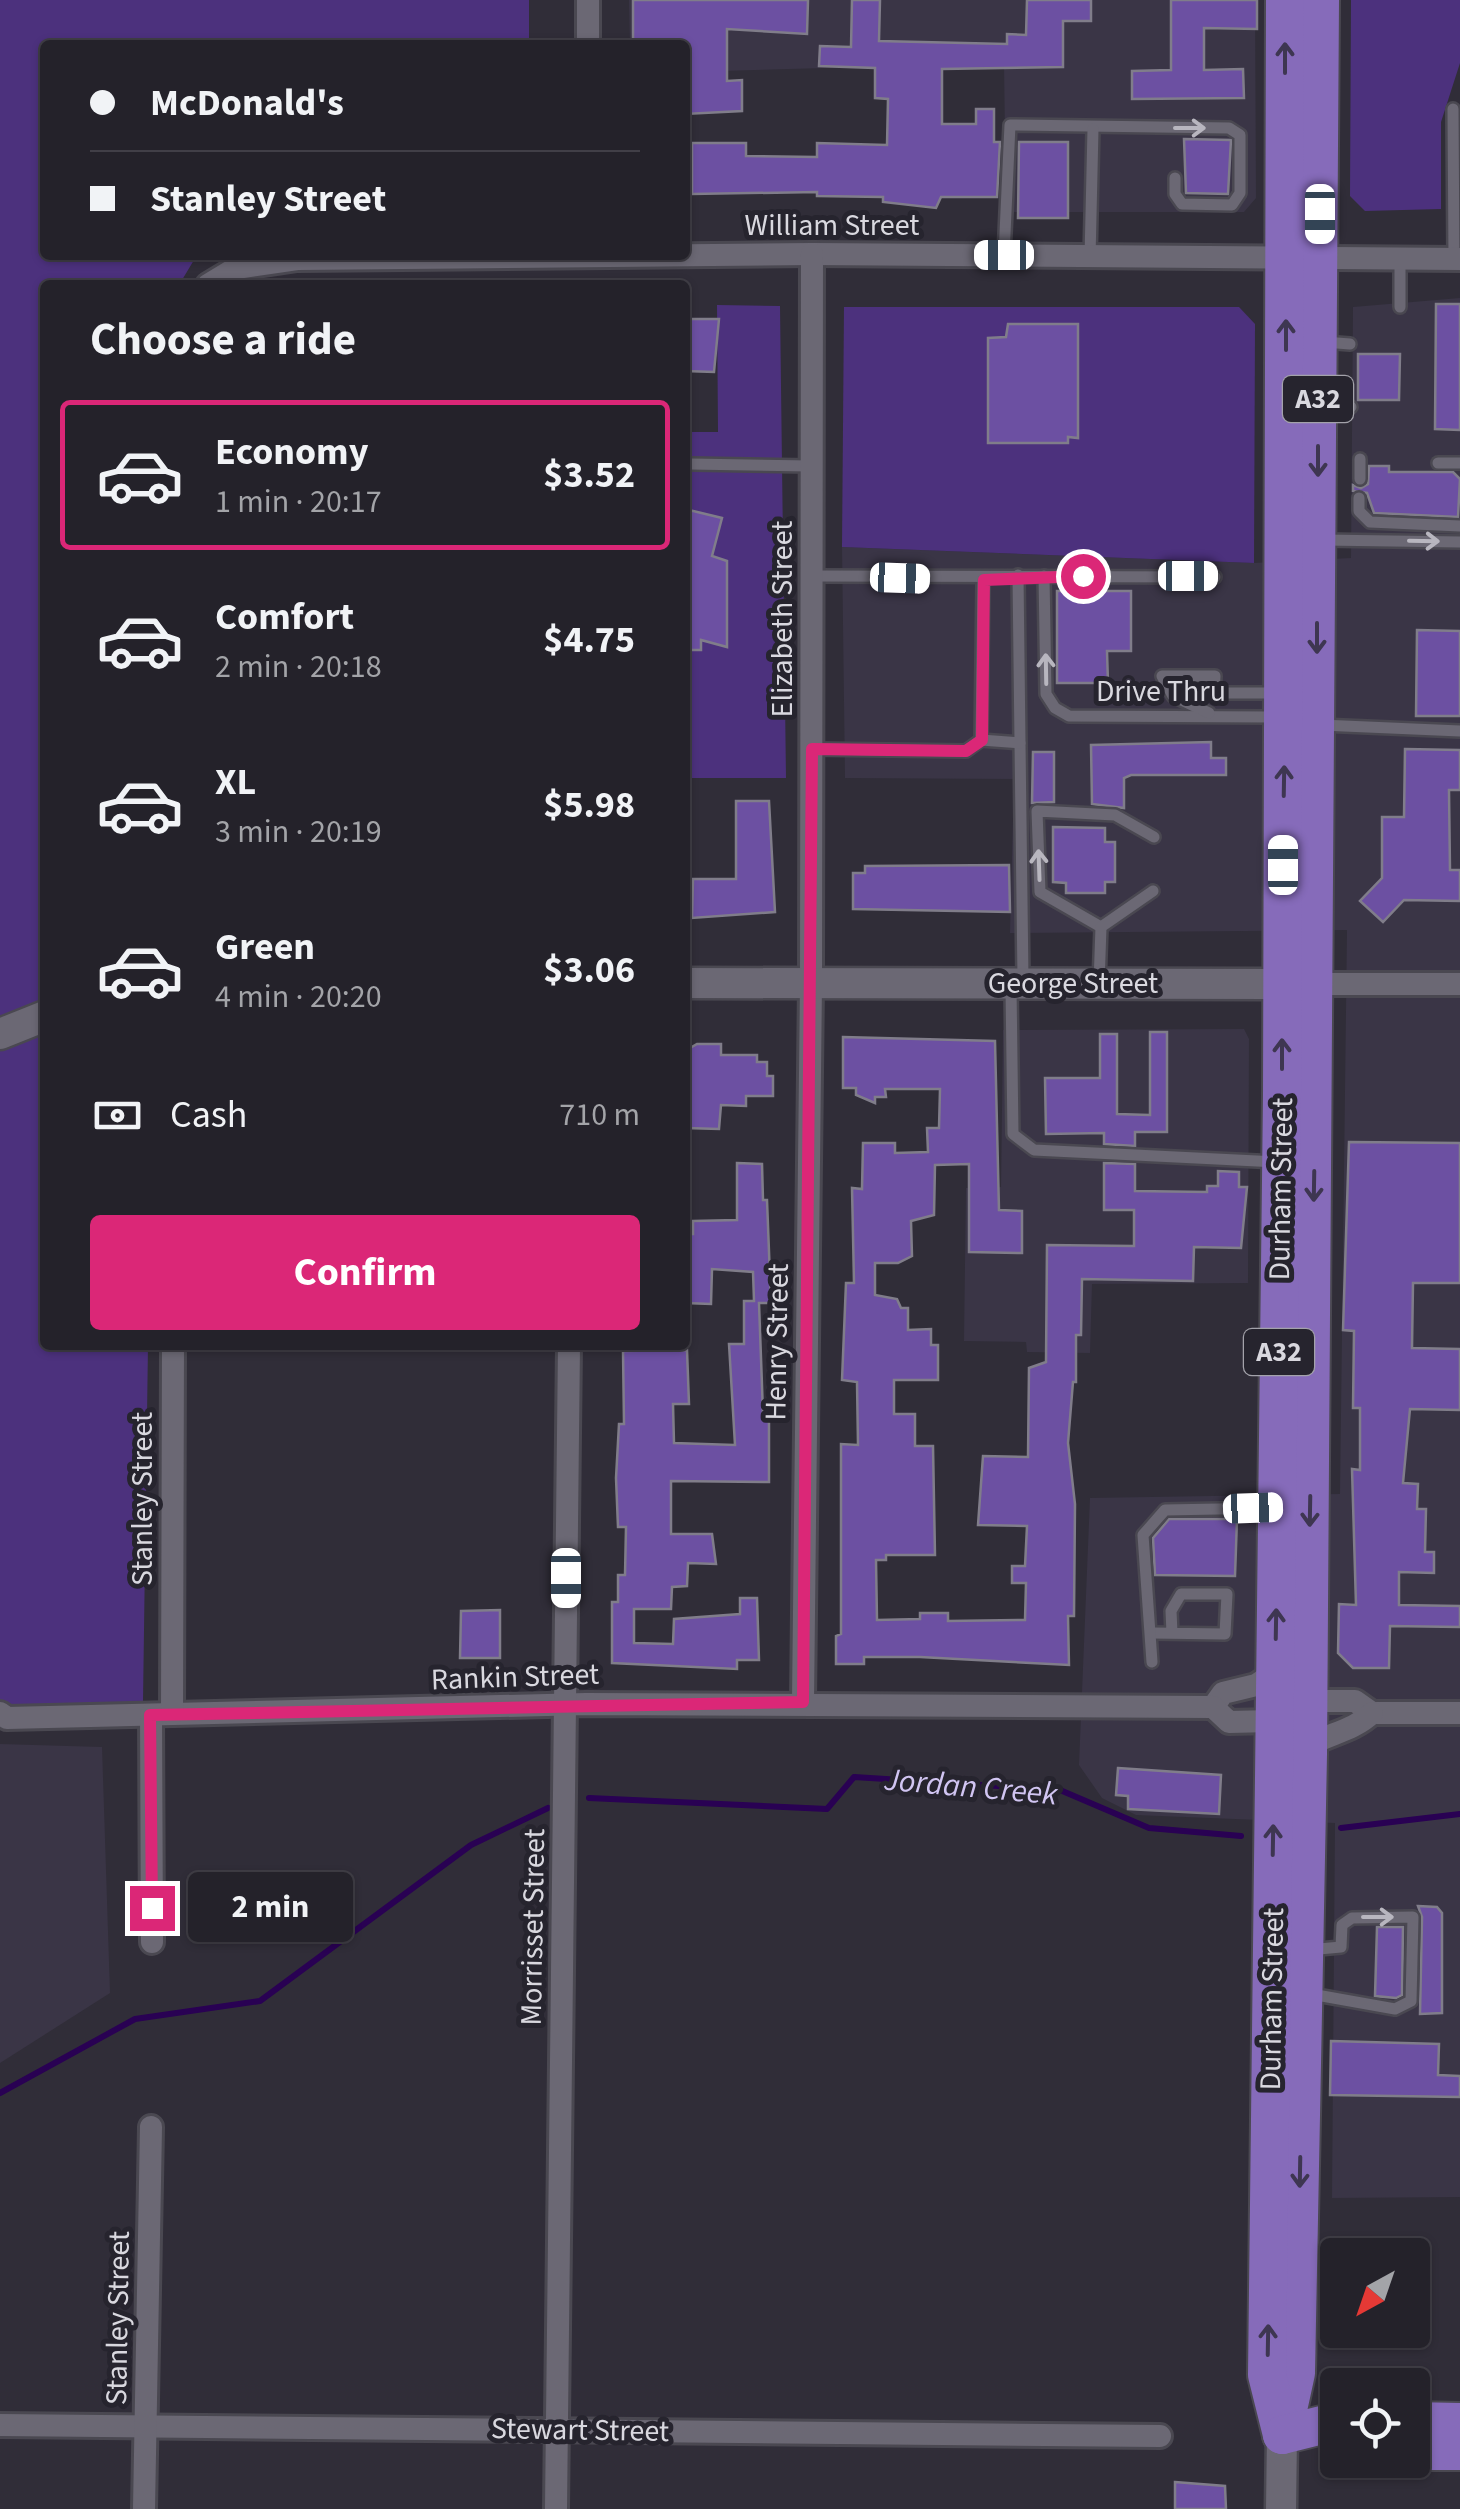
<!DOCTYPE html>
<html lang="en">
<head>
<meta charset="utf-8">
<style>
  body { margin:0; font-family:"Source Sans 3",sans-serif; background:#2c2a32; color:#f1f3f6; height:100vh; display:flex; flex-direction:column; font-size:38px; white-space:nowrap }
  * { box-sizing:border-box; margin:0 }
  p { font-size:32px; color:#a3a4a8 }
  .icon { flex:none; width:55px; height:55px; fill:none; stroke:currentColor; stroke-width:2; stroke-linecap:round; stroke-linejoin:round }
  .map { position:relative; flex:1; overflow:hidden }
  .side { position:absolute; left:40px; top:280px; width:650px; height:1070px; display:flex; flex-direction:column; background:#24222a; border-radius:10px; box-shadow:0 2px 8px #0004,0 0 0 2px #413f47 }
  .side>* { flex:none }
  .hud { position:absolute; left:40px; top:40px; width:650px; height:220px; border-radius:10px; box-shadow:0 2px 8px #0004,0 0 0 2px #413f47; display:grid; align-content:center; height:220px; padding:0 50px; background:#24222a }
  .needle { width:65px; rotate:220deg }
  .fabs { position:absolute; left:1320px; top:2238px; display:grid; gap:20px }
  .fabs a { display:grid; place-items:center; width:110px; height:110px; border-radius:10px; background:#24222a; box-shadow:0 2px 8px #0004,0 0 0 2px #413f47; font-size:50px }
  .end { position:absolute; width:45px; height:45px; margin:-22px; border:12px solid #db2777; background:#fff; box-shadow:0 0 0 5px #fff }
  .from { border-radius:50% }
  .bubble { position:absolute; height:70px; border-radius:10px; background:#24222a; box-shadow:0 2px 8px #0004,0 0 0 2px #413f47; font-size:32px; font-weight:700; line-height:70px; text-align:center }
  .car { position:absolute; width:30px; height:60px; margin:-30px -15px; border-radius:12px; box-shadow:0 0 8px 2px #0007; background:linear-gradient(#fff 24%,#345 0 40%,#fff 0 76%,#345 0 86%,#fff 0) }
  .hud b { display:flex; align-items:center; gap:35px; height:95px; font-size:38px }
  .hud b+b { border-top:2px solid #413f47 }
  .hud i { width:25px; height:25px; background:#f1f3f6 }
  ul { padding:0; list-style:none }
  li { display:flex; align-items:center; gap:30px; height:150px; margin:0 20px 15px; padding:0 30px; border:5px solid transparent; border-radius:10px }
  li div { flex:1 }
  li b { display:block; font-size:38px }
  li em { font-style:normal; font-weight:700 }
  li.active { border-color:#db2777 }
  li>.icon { width:90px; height:90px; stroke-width:1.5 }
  h2 { padding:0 50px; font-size:45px; line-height:120px }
  .pay { display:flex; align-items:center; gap:25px; height:110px; padding:0 50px; font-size:38px }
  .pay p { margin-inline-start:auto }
  .button { display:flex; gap:20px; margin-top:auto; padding:20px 50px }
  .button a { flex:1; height:115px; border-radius:10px; background:#db2777; color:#fff; font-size:40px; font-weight:700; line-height:115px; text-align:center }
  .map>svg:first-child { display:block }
  .built { fill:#3a3546 }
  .green { fill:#4c317d }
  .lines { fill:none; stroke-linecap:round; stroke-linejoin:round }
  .stream { stroke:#290153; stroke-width:6 }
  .building { fill:#6c50a2; stroke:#807d8a; stroke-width:2.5 }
  .service-casing { stroke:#4a4851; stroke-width:16 }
  .minor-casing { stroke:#4a4851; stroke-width:28 }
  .secondary-casing { stroke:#4a4851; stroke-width:35 }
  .trunk-casing { stroke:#4a4851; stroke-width:42 }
  .service { stroke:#6b6874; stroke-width:11 }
  .minor { stroke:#6b6874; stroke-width:22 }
  .secondary { stroke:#6b6874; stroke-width:30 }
  .trunk { stroke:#866bba; stroke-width:38 }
  .oneway { stroke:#3e3651 }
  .oneway2 { stroke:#b8b6bf }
  .route { stroke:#db2777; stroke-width:12 }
  .labels { text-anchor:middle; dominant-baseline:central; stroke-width:10; stroke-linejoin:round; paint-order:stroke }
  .shield { fill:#26242e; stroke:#a3a2aa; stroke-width:2.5 }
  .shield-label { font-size:28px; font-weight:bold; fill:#d9d8df }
  .street-label { font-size:30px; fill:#d9d8df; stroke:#26242e }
  .water-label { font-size:32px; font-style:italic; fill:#d1c5f2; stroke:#26242e }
</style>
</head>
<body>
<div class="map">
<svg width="1460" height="2509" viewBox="0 0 1460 2509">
  <rect width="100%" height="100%" fill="#302d38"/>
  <!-- built -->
  <g class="built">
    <path d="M629,0H1255L1256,198L1244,212H1006L1004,63L685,72V45H630Z"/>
    <path d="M1460,298V2197L1332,2198L1335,1823L1136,1815L1102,1798L1079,1765L1090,1498L1340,1494L1347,930L1010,933L1014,779L845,778L842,547L1254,563L1351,558L1353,307Z"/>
    <path d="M1244,1029L1249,1039L1248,1283L1092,1284L1090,1353L1027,1352L1026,1342L964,1341L966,1188L1001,1187L1003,1030Z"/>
    <path d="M0,1744L102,1747L110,1993L0,2063Z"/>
  </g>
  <!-- green -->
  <g class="green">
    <path d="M0,0H529V45H45V255H197L179,285H45V1002L0,1016Z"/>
    <path d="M1351,0H1460V63L1441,122V209L1365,211L1350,196Z"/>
    <path d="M717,305L780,306L786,778H685V432H718Z"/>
    <path d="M844,307H1239L1255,324L1254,563L842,547Z"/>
    <path d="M45,1034V1345H148L143,1702L0,1707V1049Z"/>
  </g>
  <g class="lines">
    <!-- stream -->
    <g class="stream">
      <path d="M589,1798L827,1809L854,1777L1060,1790L1149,1828L1241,1836"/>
      <path d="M1341,1828L1460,1814"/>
      <path d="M0,2093L135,2019L260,2001L471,1845L548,1808"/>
    </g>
  </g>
  <!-- building -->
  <g class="building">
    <path d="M633,0H808L807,34L727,29V81L742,80V111L685,114V45H633Z"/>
    <path d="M852,0H880L879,41L1007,44V34L1026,35L1027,0H1091V21H1063V67L942,69V124H976V109H994V142H1000L997,197H941L936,208L883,202V197L817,196V192L692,194V143H746V156L817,157V143L887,145L888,99L875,98V68L819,66L820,46L851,47Z"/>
    <path d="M1171,0H1257V29L1204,28V70L1243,69L1244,98L1132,99V71L1171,70Z"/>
    <path d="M1184,139L1231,140L1228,194L1186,193Z"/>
    <path d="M1019,142H1068V218H1018Z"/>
    <path d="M1436,304H1460V430L1435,429Z"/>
    <path d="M685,319H719L714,372L685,371Z"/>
    <path d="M1008,324H1078V438L1068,437V443H988V338L1006,337Z"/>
    <path d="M1358,354H1400L1399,400H1358Z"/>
    <path d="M1369,466H1389V472H1453L1460,479L1458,517L1374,513L1367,493L1353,491V485L1361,488L1368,484Z"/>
    <path d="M685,509L722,518L712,556L727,561V647L701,640V650H685Z"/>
    <path d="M1057,591H1131V651H1107L1108,683H1057Z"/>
    <path d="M1417,630L1460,631V716H1416Z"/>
    <path d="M1211,742V758H1226V775H1131L1124,778V808L1092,804L1091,745Z"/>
    <path d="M1405,749L1460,750V790H1449L1450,870H1460V901L1404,900L1383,922L1360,901L1382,878V817H1404Z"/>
    <path d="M1033,752H1054V802L1032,803Z"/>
    <path d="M736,801H769L775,912L692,918L693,879H736Z"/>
    <path d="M1053,827L1105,828V842H1115V882H1105V893H1066V883L1053,882Z"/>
    <path d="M1009,865L1010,912L853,909V873H865V866Z"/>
    <path d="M1150,1032H1167V1132H1135V1146L1104,1144V1133L1046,1134L1045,1078H1100V1034H1117V1114L1150,1115Z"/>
    <path d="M843,1037L995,1041L999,1210L1022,1211V1253L969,1252V1164L935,1165L934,1215L911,1221L912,1256L898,1263H875V1295L897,1299L901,1308H908V1330L931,1329V1345H938V1380H894V1414H915V1446H933L935,1555H886V1560H876L877,1620L920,1619V1613H948V1621L1025,1620L1026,1583H1012V1566H1025L1027,1526L978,1525L983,1456L1028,1457L1029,1368L1046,1362L1047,1245L1134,1246V1210H1104V1163L1135,1164V1191L1207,1192V1186H1218V1171L1239,1172V1187H1247L1241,1248L1194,1247L1193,1281L1082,1279L1081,1335H1076V1382H1073L1068,1443L1075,1504L1074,1616H1068L1069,1665L920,1657H864V1664H836V1636L841,1634V1444L858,1445L857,1382L842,1380L846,1283H854L852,1188L862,1189L863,1143H895V1153L928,1152L927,1128H939L940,1089H885L886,1097H875V1103L856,1095V1088H843Z"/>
    <path d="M697,1044H721V1055H757V1062H767V1076H773V1096H746V1106L721,1105L719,1129L685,1128V1051Z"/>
    <path d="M1349,1142L1460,1143V1283H1413L1412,1348L1460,1349V1410L1410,1409L1403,1483L1418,1484L1417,1509H1426L1425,1552H1434V1573L1399,1572V1605L1460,1606V1627L1390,1626L1389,1668H1353L1338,1653L1339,1604L1356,1605L1352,1469L1360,1470V1408H1353L1354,1331L1343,1330Z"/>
    <path d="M737,1163L762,1164L763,1200H767L771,1303H759L763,1413H769V1482L671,1481V1534H712L716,1564L688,1563L687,1586L672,1587L671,1609H634V1643L673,1644L674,1619L740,1614V1598H757L759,1660H737V1669L612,1663V1602H618V1575H625L626,1527H618L616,1478L619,1424H624L623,1351L687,1350L689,1404H673L674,1443L735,1445L729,1344H744V1301H754L753,1272L712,1269L711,1304L685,1303V1234H693V1221L737,1220Z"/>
    <path d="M1169,1519H1237L1235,1576L1155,1575L1153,1538Z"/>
    <path d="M500,1610V1658H460L461,1611Z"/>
    <path d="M1118,1768L1221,1775L1219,1814L1128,1809V1796L1116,1795Z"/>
    <path d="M1418,1906L1437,1907L1442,1913V2013L1420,2014L1422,1917Z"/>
    <path d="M1377,1927H1403L1402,1995L1396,1998L1375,1996Z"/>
    <path d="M1331,2041L1439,2044L1438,2075L1460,2076V2097L1330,2095Z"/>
    <path d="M1175,2482L1225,2486L1226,2509H1175Z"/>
  </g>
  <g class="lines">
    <defs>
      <g id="service">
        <path d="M1453,109L1454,259"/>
        <path d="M1004,255L1010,125L1229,128L1240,135V193L1232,205L1182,204L1175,194V178"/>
        <path d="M1090,258L1093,129"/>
        <path d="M1400,307V259"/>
        <path d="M1324,342L1350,344"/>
        <path d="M1325,406L1351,407"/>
        <path d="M1438,463H1460"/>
        <path d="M691,464L810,466"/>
        <path d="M1360,479V459"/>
        <path d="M1359,498V511L1370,522L1460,526"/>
        <path d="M1324,540L1460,542"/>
        <path d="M812,576L1215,577"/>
        <path d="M1044,576L1046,694L1055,708L1069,716L1275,717"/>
        <path d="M1209,713L1173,696L1162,676H1215L1214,693H1277"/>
        <path d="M1321,725L1460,731"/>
        <path d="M981,740L983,580"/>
        <path d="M1020,743L1023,979"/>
        <path d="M812,749L966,751L981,740L1020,743L1018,575"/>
        <path d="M1101,927L1040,892L1037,811L1115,815L1154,837"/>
        <path d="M1099,984L1101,927L1153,891"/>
        <path d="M1011,988L1013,1134L1034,1150L1277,1162"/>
        <path d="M1152,1633L1225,1634L1227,1594H1181L1171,1611L1172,1633"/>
        <path d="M1152,1662L1143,1535L1165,1510L1273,1508"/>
        <path d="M1308,1950L1341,1947L1342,1925L1352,1918L1413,1917L1411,2001L1395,2009L1311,1994"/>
      </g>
      <g id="minor">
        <path d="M588,45V0"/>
        <path d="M208,285L236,268L297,259L812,254L1460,259"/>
        <path d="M1314,984H1460"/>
        <path d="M803,1702L811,983L812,254"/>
        <path d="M1213,1707L1223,1693L1256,1685L1275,1672"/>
        <path d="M0,1713L7,1718L586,1704L1213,1707L1229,1722L1275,1721L1308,1701H1355L1372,1713H1460"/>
        <path d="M172,1714L173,1345"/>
        <path d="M151,1715L152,1942"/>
        <path d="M1308,1746C1330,1733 1353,1731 1372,1713"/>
        <path d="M0,2425L1160,2436"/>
        <path d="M144,2509L151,2127"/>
        <path d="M556,2509L569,1345"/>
      </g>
      <g id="secondary">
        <path d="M685,983L1302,984"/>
        <path d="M0,1034L45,1016"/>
        <path d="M1281,2509L1282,2435"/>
      </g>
      <g id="trunk">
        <path d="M1412,2421L1460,2422"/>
        <path d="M1284,2428L1296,2373L1308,1754L1320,0"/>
        <path d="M1282,2435L1267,2375L1282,1095L1285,0"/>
        <path d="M1282,2435L1338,2421"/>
        <path d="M1412,2451H1460"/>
      </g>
    </defs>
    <!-- service casing -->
    <use href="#service" class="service-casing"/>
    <!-- minor casing -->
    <use href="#minor" class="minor-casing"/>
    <!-- secondary casing -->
    <use href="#secondary" class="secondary-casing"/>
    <!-- trunk casing -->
    <use href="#trunk" class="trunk-casing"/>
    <!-- service -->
    <use href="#service" class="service"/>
    <!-- minor -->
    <use href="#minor" class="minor"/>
    <!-- secondary -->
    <use href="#secondary" class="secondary"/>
    <!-- trunk -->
    <use href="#trunk" class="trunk"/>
  </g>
  <!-- one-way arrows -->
  <defs><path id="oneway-shaft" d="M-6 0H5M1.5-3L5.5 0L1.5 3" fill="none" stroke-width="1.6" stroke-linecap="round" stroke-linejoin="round" transform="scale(2.5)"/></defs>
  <g class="oneway">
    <use href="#oneway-shaft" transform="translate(1285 58) rotate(-90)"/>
    <use href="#oneway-shaft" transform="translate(1286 335) rotate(-90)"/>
    <use href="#oneway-shaft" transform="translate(1318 461) rotate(90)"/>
    <use href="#oneway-shaft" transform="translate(1317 638) rotate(90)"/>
    <use href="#oneway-shaft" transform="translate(1284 781) rotate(-89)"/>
    <use href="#oneway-shaft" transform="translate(1282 1054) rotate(-90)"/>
    <use href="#oneway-shaft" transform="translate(1314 1186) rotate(91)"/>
    <use href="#oneway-shaft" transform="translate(1310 1511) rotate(91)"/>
    <use href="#oneway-shaft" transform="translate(1276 1624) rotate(-89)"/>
    <use href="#oneway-shaft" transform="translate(1273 1840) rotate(-89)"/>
    <use href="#oneway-shaft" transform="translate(1300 2172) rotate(91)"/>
    <use href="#oneway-shaft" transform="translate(1268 2340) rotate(-89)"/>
  </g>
  <g class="oneway2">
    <use href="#oneway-shaft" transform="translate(1190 128)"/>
    <use href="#oneway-shaft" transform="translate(1424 541) rotate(1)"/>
    <use href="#oneway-shaft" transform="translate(1046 669) rotate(-91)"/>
    <use href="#oneway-shaft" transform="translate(1039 865) rotate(-92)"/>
    <use href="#oneway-shaft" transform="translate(1378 1917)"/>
  </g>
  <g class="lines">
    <!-- route -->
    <path class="route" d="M152,1908L150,1715L803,1702L812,749L966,751L982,740L984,580L1083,576"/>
  </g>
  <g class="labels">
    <!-- shield labels -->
    <g class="shield">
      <rect x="1283" y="376" width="70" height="46" rx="8"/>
      <rect x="1244" y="1329" width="70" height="46" rx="8"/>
    </g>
    <g class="shield-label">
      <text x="1318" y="399">A32</text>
      <text x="1279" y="1352">A32</text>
    </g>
    <!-- street labels -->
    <g class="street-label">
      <text x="832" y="225">William Street</text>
      <text transform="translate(782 619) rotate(-90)">Elizabeth Street</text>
      <text x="1161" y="691">Drive Thru</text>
      <text x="1073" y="983">George Street</text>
      <text transform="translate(1281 1189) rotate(-89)">Durham Street</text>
      <text transform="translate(777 1342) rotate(-89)">Henry Street</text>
      <text transform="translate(142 1499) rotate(-90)">Stanley Street</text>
      <text transform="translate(515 1677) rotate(-2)">Rankin Street</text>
      <text transform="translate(533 1927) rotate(-89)">Morrisset Street</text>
      <text transform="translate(1272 1999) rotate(-89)">Durham Street</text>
      <text transform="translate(118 2318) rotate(-89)">Stanley Street</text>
      <text transform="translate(580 2430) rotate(1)">Stewart Street</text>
    </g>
    <!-- water labels -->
    <g class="water-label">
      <text transform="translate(971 1787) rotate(5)">Jordan Creek</text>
    </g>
  </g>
</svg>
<div class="fabs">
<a><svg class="needle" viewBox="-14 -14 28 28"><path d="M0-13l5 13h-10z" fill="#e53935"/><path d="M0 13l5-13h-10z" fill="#a3a4a8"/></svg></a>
<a><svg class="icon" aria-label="locate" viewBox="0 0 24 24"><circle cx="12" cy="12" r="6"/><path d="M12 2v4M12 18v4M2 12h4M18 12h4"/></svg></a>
</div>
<i class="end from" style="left:1083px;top:576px"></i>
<i class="end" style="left:152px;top:1908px"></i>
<div class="bubble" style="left:188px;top:1872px;width:165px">2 min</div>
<i class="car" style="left:1320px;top:214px;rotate:180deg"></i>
<i class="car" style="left:1004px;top:255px;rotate:270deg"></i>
<i class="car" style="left:1188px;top:576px;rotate:90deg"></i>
<i class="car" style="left:900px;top:578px;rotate:92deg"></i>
<i class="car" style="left:1283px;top:865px;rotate:0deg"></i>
<i class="car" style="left:1253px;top:1508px;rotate:88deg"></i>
<i class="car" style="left:566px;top:1578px;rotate:180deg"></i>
<div class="hud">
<b><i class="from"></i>McDonald's</b>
<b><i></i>Stanley Street</b>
</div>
<section class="side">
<h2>Choose a ride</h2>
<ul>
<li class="active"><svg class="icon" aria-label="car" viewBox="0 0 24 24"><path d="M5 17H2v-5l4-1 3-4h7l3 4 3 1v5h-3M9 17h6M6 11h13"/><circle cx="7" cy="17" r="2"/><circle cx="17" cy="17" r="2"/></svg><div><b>Economy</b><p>1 min · 20:17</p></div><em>$3.52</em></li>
<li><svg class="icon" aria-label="car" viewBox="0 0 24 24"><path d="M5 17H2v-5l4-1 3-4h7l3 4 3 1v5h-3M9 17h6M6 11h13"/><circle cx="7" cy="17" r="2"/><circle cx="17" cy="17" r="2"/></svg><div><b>Comfort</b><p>2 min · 20:18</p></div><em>$4.75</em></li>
<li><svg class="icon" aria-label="car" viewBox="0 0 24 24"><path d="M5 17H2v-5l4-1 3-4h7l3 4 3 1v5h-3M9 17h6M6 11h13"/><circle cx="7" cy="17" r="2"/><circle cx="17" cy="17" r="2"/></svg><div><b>XL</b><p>3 min · 20:19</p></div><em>$5.98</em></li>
<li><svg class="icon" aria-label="car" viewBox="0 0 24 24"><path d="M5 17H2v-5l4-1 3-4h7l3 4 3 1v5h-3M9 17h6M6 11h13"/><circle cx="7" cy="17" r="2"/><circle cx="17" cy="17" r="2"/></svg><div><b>Green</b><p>4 min · 20:20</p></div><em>$3.06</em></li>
</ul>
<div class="pay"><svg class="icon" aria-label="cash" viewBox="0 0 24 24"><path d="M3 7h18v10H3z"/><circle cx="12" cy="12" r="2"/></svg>Cash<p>710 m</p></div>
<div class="button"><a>Confirm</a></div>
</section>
</div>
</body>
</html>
